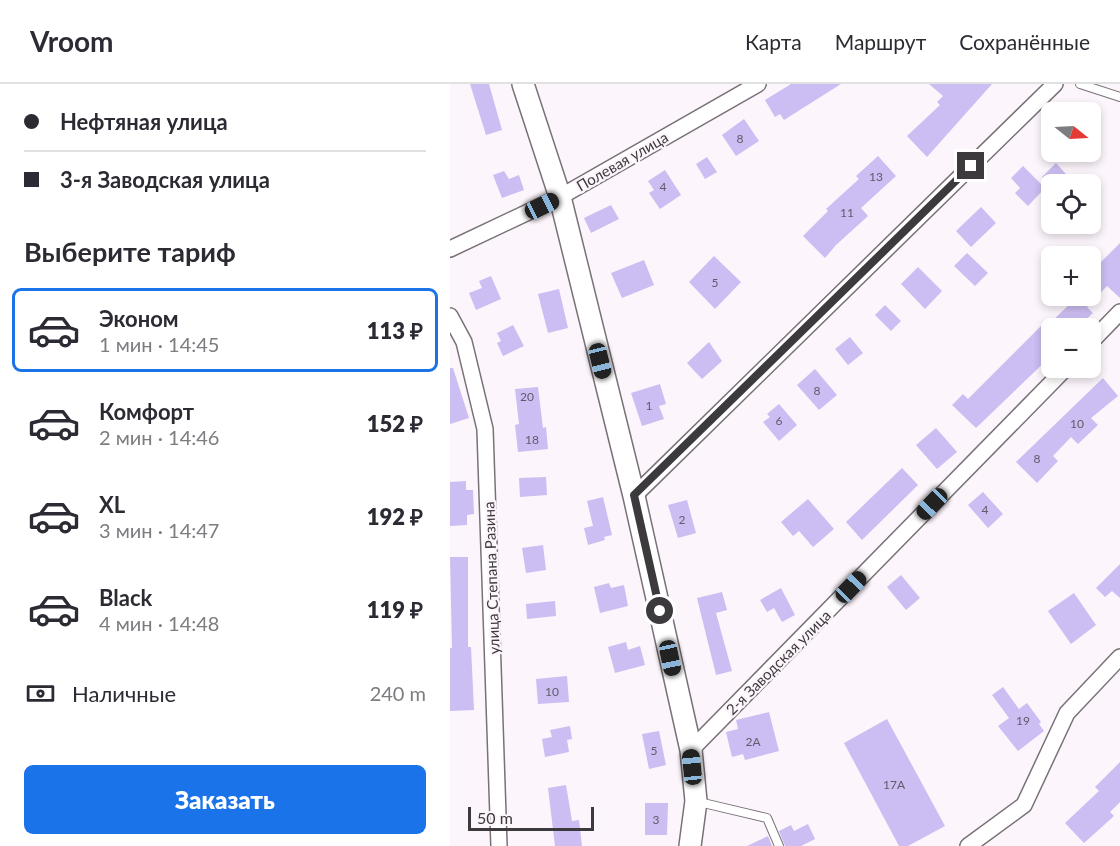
<!DOCTYPE html>
<html lang="ru">
<head>
<meta charset="utf-8">
<style>
  body { margin:0; font-family:Lato,sans-serif; background:#f2f2f3; color:#2b2b33; height:100vh; display:flex; flex-direction:column; font-size:22px; white-space:nowrap }
  * { box-sizing:border-box; margin:0 }
  p { font-size:20px; color:#7c7c81 }
  .icon { flex:none; width:33px; height:33px; fill:none; stroke:currentColor; stroke-width:2; stroke-linecap:round; stroke-linejoin:round }
  .map { position:relative; flex:1; overflow:hidden }
  .sheet { display:flex; flex-direction:column; background:#fff; width:450px }
  .sheet>* { flex:none }
  .guide { display:grid; align-content:center; height:132px; padding:0 24px; background:#fff }
  .needle { width:39px; rotate:108deg }
  .buttons { position:absolute; left:591px; top:18px; display:grid; gap:12px }
  .buttons a { display:grid; place-items:center; width:60px; height:60px; border-radius:9px; background:#fff; box-shadow:0 3px 9px #0003; font-size:30px }
  .scale { position:absolute; left:18px; bottom:15px; width:126px; box-sizing:border-box; padding-left:6px; border:3px solid #3d3a3d; border-top:0; font-size:16px; line-height:21px; white-space:nowrap; color:#3d3a3d; -webkit-text-stroke:4px #fdf5fc; paint-order:stroke }
  .end { position:absolute; width:27px; height:27px; margin:-14px; border:8px solid #3d3a3d; background:#fff; box-shadow:0 0 0 3px #fff }
  .from { border-radius:50% }
  .car { position:absolute; width:18px; height:36px; margin:-18px -9px; border-radius:8px; box-shadow:0 0 4px 2px #0007; background:linear-gradient(#222 24%,#8ab4d8 0 40%,#222 0 76%,#8ab4d8 0 86%,#222 0) }
  .guide b { display:flex; align-items:center; gap:21px; height:57px; font-size:22px }
  .guide b+b { border-top:2px solid #e1e1e2 }
  .guide i { width:15px; height:15px; background:#2b2b33 }
  ul { padding:0; list-style:none }
  li { display:flex; align-items:center; gap:18px; height:84px; margin:0 12px 9px; padding:0 12px; border:3px solid transparent; border-radius:9px }
  li div { flex:1 }
  li b { display:block; font-size:22px }
  li em { font-style:normal; font-weight:800 }
  li.selected { border-color:#1a73e8 }
  li>.icon { width:54px; height:54px; stroke-width:1.5 }
  h2 { padding:0 24px; font-size:27px; line-height:72px }
  .pay { display:flex; align-items:center; gap:15px; height:66px; padding:0 24px; font-size:22px }
  .pay p { margin-inline-start:auto }
  .action { display:flex; gap:12px; margin-top:auto; padding:12px 24px }
  .action a { flex:1; height:69px; border-radius:9px; background:#1a73e8; color:#fff; font-size:24px; font-weight:800; line-height:69px; text-align:center }
  header { display:flex; align-items:center; gap:36px; box-sizing:border-box; height:84px; padding:0 30px; background:#fff; border-bottom:2px solid #e1e1e2 }
  header strong { font-size:28px }
  nav { display:flex; gap:33px; margin-inline-start:auto; font-size:21px }
  main { display:flex; flex:1; min-height:0 }
  .map>svg:first-child { display:block }
  .building { fill:#ccbdf2 }
  .lines { fill:none; stroke-linecap:round; stroke-linejoin:round }
  .lane-casing { stroke:#797177; stroke-width:10 }
  .street-casing { stroke:#797177; stroke-width:18 }
  .secondary-casing { stroke:#797177; stroke-width:24 }
  .lane { stroke:#fff; stroke-width:8 }
  .street { stroke:#fff; stroke-width:15 }
  .secondary { stroke:#fff; stroke-width:21 }
  .route { stroke:#3d3a3d; stroke-width:8 }
  .labels { text-anchor:middle; dominant-baseline:central; stroke-width:4.5; stroke-linejoin:round; paint-order:stroke }
  .number-label { font-size:12px; fill:#615b6a }
  .street-label { font-size:15px; fill:#3d3a3d; stroke:#fdf5fc }
</style>
</head>
<body>
<header>
<strong>Vroom</strong>
<nav><a>Карта</a><a>Маршрут</a><a>Сохранённые</a></nav>
</header>
<main>
<section class="sheet">
<div class="guide">
<b><i class="from"></i>Нефтяная улица</b>
<b><i></i>3-я Заводская улица</b>
</div>
<h2>Выберите тариф</h2>
<ul>
<li class="selected"><svg class="icon" aria-label="car" viewBox="0 0 24 24"><path d="M5 17H2v-5l4-1 3-4h7l3 4 3 1v5h-3M9 17h6M6 11h13"/><circle cx="7" cy="17" r="2"/><circle cx="17" cy="17" r="2"/></svg><div><b>Эконом</b><p>1 мин · 14:45</p></div><em>113 ₽</em></li>
<li><svg class="icon" aria-label="car" viewBox="0 0 24 24"><path d="M5 17H2v-5l4-1 3-4h7l3 4 3 1v5h-3M9 17h6M6 11h13"/><circle cx="7" cy="17" r="2"/><circle cx="17" cy="17" r="2"/></svg><div><b>Комфорт</b><p>2 мин · 14:46</p></div><em>152 ₽</em></li>
<li><svg class="icon" aria-label="car" viewBox="0 0 24 24"><path d="M5 17H2v-5l4-1 3-4h7l3 4 3 1v5h-3M9 17h6M6 11h13"/><circle cx="7" cy="17" r="2"/><circle cx="17" cy="17" r="2"/></svg><div><b>XL</b><p>3 мин · 14:47</p></div><em>192 ₽</em></li>
<li><svg class="icon" aria-label="car" viewBox="0 0 24 24"><path d="M5 17H2v-5l4-1 3-4h7l3 4 3 1v5h-3M9 17h6M6 11h13"/><circle cx="7" cy="17" r="2"/><circle cx="17" cy="17" r="2"/></svg><div><b>Black</b><p>4 мин · 14:48</p></div><em>119 ₽</em></li>
</ul>
<div class="pay"><svg class="icon" aria-label="cash" viewBox="0 0 24 24"><path d="M3 7h18v10H3z"/><circle cx="12" cy="12" r="2"/></svg>Наличные<p>240 m</p></div>
<div class="action"><a>Заказать</a></div>
</section>
<div class="map">
<svg width="670" height="762" viewBox="0 0 670 762">
  <rect width="100%" height="100%" fill="#fdf5fc"/>
  <!-- building -->
  <g class="building">
    <path d="M20,0H39L52,46L36,51Z"/>
    <path d="M341,0H391L334,36L330,30L325,33L315,16Z"/>
    <path d="M479,0H542L477,73L457,52L490,21L487,18L493,12Z"/>
    <path d="M294,35L309,57L286,72L272,51Z"/>
    <path d="M428,72L446,92L411,124L418,132L386,161L375,174L353,152L378,127L376,125L409,95L406,92Z"/>
    <path d="M257,73L267,88L255,95L246,80Z"/>
    <path d="M606,79L616,90L602,102L592,93Z"/>
    <path d="M573,82L595,104L578,122L565,109L570,104L561,94Z"/>
    <path d="M215,86L231,111L210,125L199,109L204,106L198,97Z"/>
    <path d="M54,87L59,95L69,91L74,106L52,114L43,91Z"/>
    <path d="M161,121L169,135L141,149L134,134Z"/>
    <path d="M531,123L546,139L521,163L506,147Z"/>
    <path d="M670,159V214L657,202L637,223L643,229L627,244H602V271L526,344L502,321L513,310L518,315L592,241L595,244L628,212H640V189Z"/>
    <path d="M517,169L538,189L525,202L504,182Z"/>
    <path d="M264,172L291,198L265,225L239,198Z"/>
    <path d="M194,176L204,201L172,214L161,189Z"/>
    <path d="M468,183L492,207L475,225L451,200Z"/>
    <path d="M41,192L51,215L26,226L19,209L32,204L29,197Z"/>
    <path d="M109,205L118,244L98,249L88,210Z"/>
    <path d="M435,221L451,237L441,247L425,231Z"/>
    <path d="M63,241L74,262L53,272L47,259L51,257L47,249Z"/>
    <path d="M400,253L413,269L398,281L385,265Z"/>
    <path d="M259,258L272,277L252,295L237,279Z"/>
    <path d="M0,284H3L19,334L0,340Z"/>
    <path d="M365,285L387,311L369,326L347,301Z"/>
    <path d="M653,294L668,312L641,334L648,341L628,360L621,353L603,372L608,377L587,399L566,378Z"/>
    <path d="M210,300L216,320L209,322L214,335L192,342L181,309Z"/>
    <path d="M88,303L93,344L96,343L98,365L68,368L65,341L69,340L65,305Z"/>
    <path d="M329,320L347,341L329,357L313,338L320,333L317,330Z"/>
    <path d="M486,344L507,368L487,385L466,361Z"/>
    <path d="M452,384L468,401L412,456L396,438Z"/>
    <path d="M96,393L97,411L70,413L69,394Z"/>
    <path d="M16,397V406H23L24,430L17,431V441L0,442V398Z"/>
    <path d="M533,408L553,430L538,444L518,421Z"/>
    <path d="M153,413L162,451L154,453L155,456L138,461L134,444L143,442L137,417Z"/>
    <path d="M358,415L384,445L363,463L349,447L343,452L331,438Z"/>
    <path d="M237,416L246,449L228,454L218,421Z"/>
    <path d="M93,461L96,486L76,489L72,464Z"/>
    <path d="M0,473H18V563H21L24,626L0,627V564H2Z"/>
    <path d="M670,480V514L662,507L655,513L646,504Z"/>
    <path d="M451,491L470,514L456,526L437,503Z"/>
    <path d="M159,499L161,504L174,501L178,522L150,529L144,503Z"/>
    <path d="M331,504L345,531L332,538L324,524L317,528L310,516Z"/>
    <path d="M272,508L277,526L266,529L282,587L266,591L247,514Z"/>
    <path d="M624,509L646,541L621,560L598,527Z"/>
    <path d="M105,517L106,532L77,535L76,520Z"/>
    <path d="M176,558L178,566L190,562L195,581L165,589L158,563Z"/>
    <path d="M117,592L119,618L88,620L86,595Z"/>
    <path d="M553,603L569,625L577,619L591,638L589,640L594,647L568,667L548,642L559,634L542,611Z"/>
    <path d="M319,628L329,667L295,676L293,670L282,673L276,648L288,645L286,636Z"/>
    <path d="M437,635L495,742L458,762H449L394,659Z"/>
    <path d="M120,642L122,655L117,656L119,668L95,673L92,655L102,653L100,646Z"/>
    <path d="M209,647L216,681L199,685L192,650Z"/>
    <path d="M670,678V718L660,728L664,732L634,759L615,739L649,707L645,703Z"/>
    <path d="M116,701L122,737L129,736L132,762H105L98,704Z"/>
    <path d="M195,719H218L217,751H195Z"/>
    <path d="M358,740L365,755L351,762H335L329,747L341,741L344,747Z"/>
    <path d="M318,752L322,762H297Z"/>
  </g>
  <g class="lines">
    <defs>
      <g id="lane">
        <path d="M630,0L670,13"/>
        <path d="M249,718L317,734L329,762"/>
      </g>
      <g id="street">
        <path d="M0,165L110,113L308,0"/>
        <path d="M0,232L14,258L35,345L49,762"/>
        <path d="M640,259L670,228"/>
        <path d="M184,412L605,0"/>
        <path d="M241,666L616,284"/>
        <path d="M518,762L574,721L617,629L670,573"/>
      </g>
      <path id="secondary" d="M73,0L110,113L184,412L241,666L246,717L240,762"/>
    </defs>
    <!-- lane casing -->
    <use href="#lane" class="lane-casing"/>
    <!-- street casing -->
    <use href="#street" class="street-casing"/>
    <!-- secondary casing -->
    <use href="#secondary" class="secondary-casing"/>
    <!-- lane -->
    <use href="#lane" class="lane"/>
    <!-- street -->
    <use href="#street" class="street"/>
    <!-- secondary -->
    <use href="#secondary" class="secondary"/>
  </g>
  <g class="lines">
    <!-- route -->
    <path class="route" d="M210,527L184,411L521,82"/>
  </g>
  <g class="labels">
    <!-- number labels -->
    <g class="number-label">
      <text x="290" y="54">8</text>
      <text x="426" y="92">13</text>
      <text x="213" y="102">4</text>
      <text x="397" y="128">11</text>
      <text x="265" y="198">5</text>
      <text x="367" y="306">8</text>
      <text x="77" y="312">20</text>
      <text x="199" y="321">1</text>
      <text x="329" y="336">6</text>
      <text x="627" y="339">10</text>
      <text x="82" y="355">18</text>
      <text x="587" y="374">8</text>
      <text x="535" y="425">4</text>
      <text x="232" y="435">2</text>
      <text x="102" y="607">10</text>
      <text x="573" y="636">19</text>
      <text x="303" y="657">2А</text>
      <text x="204" y="666">5</text>
      <text x="444" y="700">17А</text>
      <text x="206" y="735">3</text>
    </g>
    <!-- street labels -->
    <g class="street-label">
      <text transform="translate(172 77) rotate(-30)">Полевая улица</text>
      <text transform="translate(41 494) rotate(-92)">улица Степана Разина</text>
      <text transform="translate(328 578) rotate(-45)">2-я Заводская улица</text>
    </g>
  </g>
</svg>
<div class="buttons">
<a><svg class="needle" viewBox="-14 -14 28 28"><path d="M0-13l5 13h-10z" fill="#e53935"/><path d="M0 13l5-13h-10z" fill="#7c7c81"/></svg></a>
<a><svg class="icon" aria-label="locate" viewBox="0 0 24 24"><circle cx="12" cy="12" r="6"/><path d="M12 2v4M12 18v4M2 12h4M18 12h4"/></svg></a>
<a>+</a>
<a>−</a>
</div>
<div class="scale">50 m</div>
<i class="end from" style="left:210px;top:527px"></i>
<i class="end" style="left:521px;top:82px"></i>
<i class="car" style="left:92px;top:122px;rotate:64deg"></i>
<i class="car" style="left:150px;top:277px;rotate:166deg"></i>
<i class="car" style="left:482px;top:420px;rotate:224deg"></i>
<i class="car" style="left:401px;top:503px;rotate:44deg"></i>
<i class="car" style="left:220px;top:574px;rotate:168deg"></i>
<i class="car" style="left:242px;top:683px;rotate:354deg"></i>
</div>
</main>
</body>
</html>
